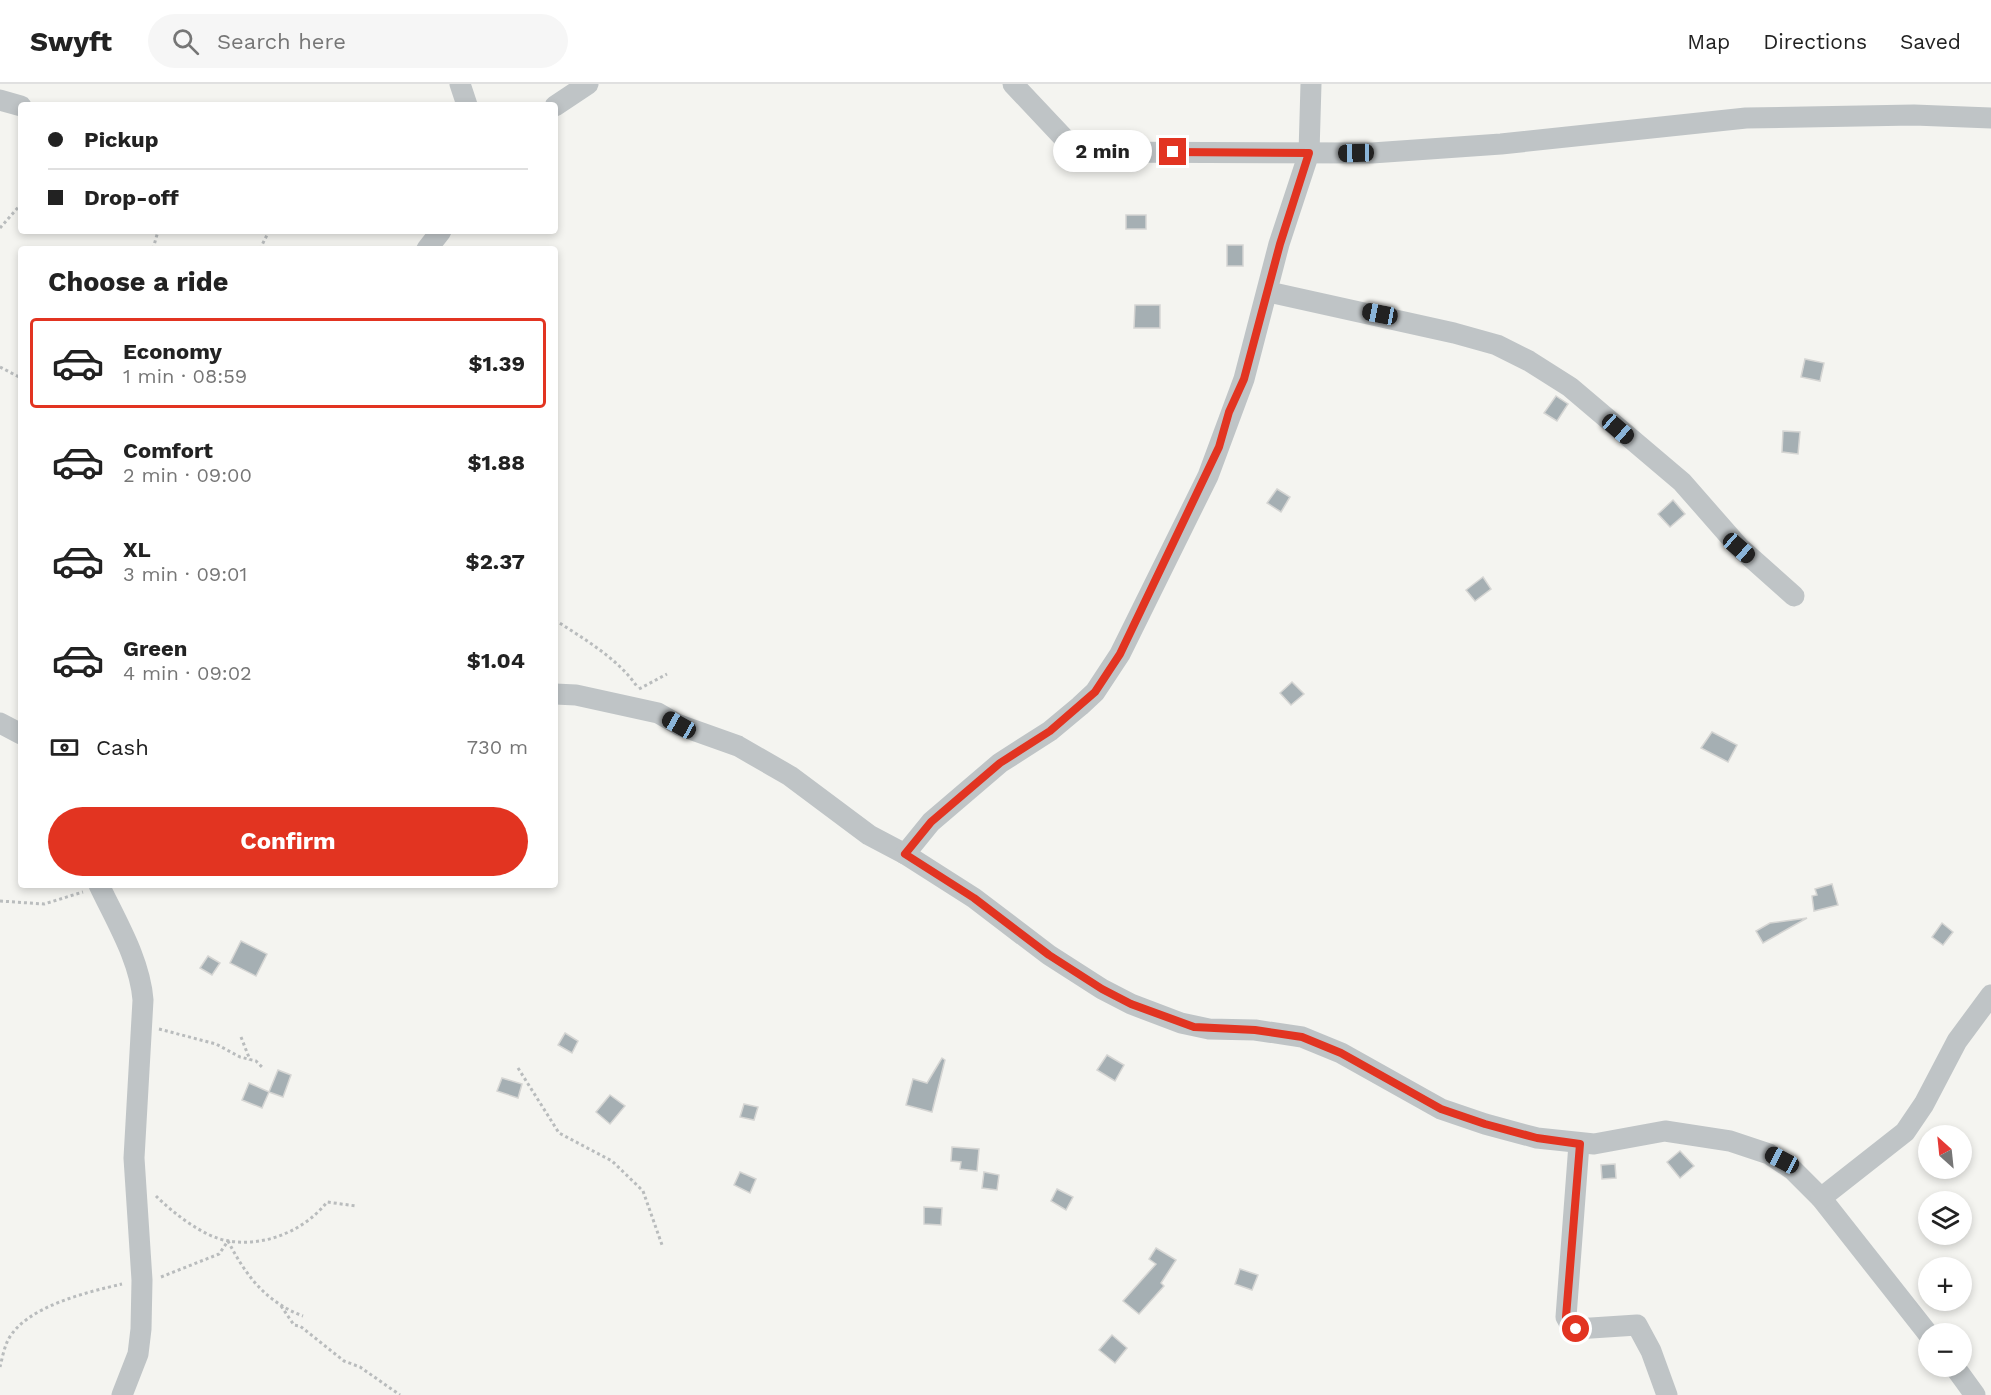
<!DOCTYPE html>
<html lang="en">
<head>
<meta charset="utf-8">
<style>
  body { margin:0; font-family:"Work Sans",sans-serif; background:#f6f6f6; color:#222; height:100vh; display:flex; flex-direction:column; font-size:22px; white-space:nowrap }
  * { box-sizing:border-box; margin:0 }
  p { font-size:20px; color:#767676 }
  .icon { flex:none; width:33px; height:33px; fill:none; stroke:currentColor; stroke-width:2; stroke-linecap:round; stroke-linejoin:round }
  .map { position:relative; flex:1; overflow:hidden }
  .side { position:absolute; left:18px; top:162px; width:540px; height:642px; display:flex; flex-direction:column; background:#fff; border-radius:6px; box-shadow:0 3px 9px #0003 }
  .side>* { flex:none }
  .top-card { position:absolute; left:18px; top:18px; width:540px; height:132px; border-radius:6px; box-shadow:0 3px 9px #0003; display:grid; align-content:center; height:132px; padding:0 30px; background:#fff }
  .needle { width:39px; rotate:333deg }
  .fabs { position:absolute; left:1918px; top:1041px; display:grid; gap:12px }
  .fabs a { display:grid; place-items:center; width:54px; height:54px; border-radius:50%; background:#fff; box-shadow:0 3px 9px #0003; font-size:30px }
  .end { position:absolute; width:27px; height:27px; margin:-14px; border:8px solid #e23421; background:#fff; box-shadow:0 0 0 3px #fff }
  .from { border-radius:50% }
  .bubble { position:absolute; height:42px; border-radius:21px; background:#fff; box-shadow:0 3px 9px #0003; font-size:20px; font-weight:700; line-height:42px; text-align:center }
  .car { position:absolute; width:18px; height:36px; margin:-18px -9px; border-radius:8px; box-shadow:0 0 4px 2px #0007; background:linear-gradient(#222 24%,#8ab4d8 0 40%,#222 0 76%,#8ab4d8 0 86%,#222 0) }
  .top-card b { display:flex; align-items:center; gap:21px; height:57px; font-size:22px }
  .top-card b+b { border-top:2px solid #e0e0e0 }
  .top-card i { width:15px; height:15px; background:#222 }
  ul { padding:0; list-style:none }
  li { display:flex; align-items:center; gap:18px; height:90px; margin:0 12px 9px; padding:0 18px; border:3px solid transparent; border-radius:6px }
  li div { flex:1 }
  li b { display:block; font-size:22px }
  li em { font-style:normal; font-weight:700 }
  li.active { border-color:#e23421 }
  li>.icon { width:54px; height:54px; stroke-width:1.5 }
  h2 { padding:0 30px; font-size:27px; line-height:72px }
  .pay { display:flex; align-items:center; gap:15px; height:66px; padding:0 30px; font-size:22px }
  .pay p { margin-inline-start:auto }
  .action { display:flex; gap:12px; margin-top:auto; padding:12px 30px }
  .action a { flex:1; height:69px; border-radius:36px; background:#e23421; color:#fff; font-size:24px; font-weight:700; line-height:69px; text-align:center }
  header { display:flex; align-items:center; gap:36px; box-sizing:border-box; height:84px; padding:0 30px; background:#fff; border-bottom:2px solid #e0e0e0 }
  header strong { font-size:28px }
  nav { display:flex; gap:33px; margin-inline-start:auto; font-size:21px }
  .search { width:420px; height:54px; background:#f6f6f6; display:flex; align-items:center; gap:15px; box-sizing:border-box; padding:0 21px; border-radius:33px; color:#767676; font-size:22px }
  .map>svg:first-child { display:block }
  .building { fill:#a5afb3; stroke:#d5d5d3; stroke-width:1.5 }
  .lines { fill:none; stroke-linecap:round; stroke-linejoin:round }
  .path { stroke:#b9bcbd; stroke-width:3; stroke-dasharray:3 3; stroke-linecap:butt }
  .street { stroke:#bfc4c6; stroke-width:21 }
  .route { stroke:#e23421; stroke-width:8 }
</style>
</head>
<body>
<header>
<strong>Swyft</strong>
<div class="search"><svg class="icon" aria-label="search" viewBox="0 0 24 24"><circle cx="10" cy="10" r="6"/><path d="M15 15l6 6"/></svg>Search here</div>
<nav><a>Map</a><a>Directions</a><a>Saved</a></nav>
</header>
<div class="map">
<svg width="1991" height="1311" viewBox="0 0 1991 1311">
  <rect width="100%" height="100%" fill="#f4f4f0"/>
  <!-- building -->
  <g class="building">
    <rect x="1126" y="131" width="20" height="14"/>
    <rect x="1227" y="161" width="16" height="21"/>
    <path d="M1135,221H1160V244H1134Z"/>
    <path d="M1805,275L1824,279L1820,297L1801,293Z"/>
    <path d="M1556,312L1568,320L1557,337L1544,329Z"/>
    <path d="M1783,347L1800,348L1798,370L1782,368Z"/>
    <path d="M1277,405L1290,413L1281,428L1267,419Z"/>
    <path d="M1673,416L1685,430L1670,443L1658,430Z"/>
    <path d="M1483,493L1491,505L1475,517L1466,506Z"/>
    <path d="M1292,598L1304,610L1291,621L1280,609Z"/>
    <path d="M1712,648L1737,661L1728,678L1701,664Z"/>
    <path d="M1832,800L1838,821L1814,827L1812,812L1817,811L1815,805Z"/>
    <path d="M1807,834L1763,859L1756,847L1770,839Z"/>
    <path d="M1942,839L1953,848L1943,861L1932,853Z"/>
    <path d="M241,857L267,870L256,892L230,879Z"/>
    <path d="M208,872L220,879L212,891L200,884Z"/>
    <path d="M565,949L578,957L572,969L558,961Z"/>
    <path d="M1107,971L1124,981L1115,997L1097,986Z"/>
    <path d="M942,974L945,976L932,1028L906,1021L913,995L927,999Z"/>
    <path d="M278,986L291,991L283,1013L269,1008Z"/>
    <path d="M502,994L522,1000L518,1014L497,1007Z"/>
    <path d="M249,999L269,1008L262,1024L242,1016Z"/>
    <path d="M610,1011L625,1022L610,1040L596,1028Z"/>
    <path d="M744,1020L758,1023L754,1036L740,1033Z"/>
    <path d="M952,1063L979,1065L977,1087L960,1085L961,1078L951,1077Z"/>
    <path d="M1680,1067L1694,1082L1680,1094L1667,1078Z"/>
    <path d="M1615,1080L1616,1094L1602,1095L1601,1081Z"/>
    <path d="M740,1088L756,1095L750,1109L734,1101Z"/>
    <path d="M984,1088L999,1091L997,1106L982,1104Z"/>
    <path d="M1057,1105L1073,1113L1066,1126L1051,1117Z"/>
    <path d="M924,1123L942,1124L941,1141L924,1140Z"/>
    <path d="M1156,1164L1176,1176L1161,1199L1164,1202L1139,1230L1123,1217L1156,1180L1149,1175Z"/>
    <path d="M1240,1185L1258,1191L1252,1206L1235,1200Z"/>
    <path d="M1112,1251L1127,1264L1115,1279L1099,1266Z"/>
  </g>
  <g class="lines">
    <!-- path -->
    <g class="path">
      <path d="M0,144L21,120"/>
      <path d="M153,165L158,147"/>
      <path d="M260,165L269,147"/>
      <path d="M0,283L21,294"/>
      <path d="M555,536C584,555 619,575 638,604"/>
      <path d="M639,605L667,590"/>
      <path d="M0,817L44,820L83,808"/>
      <path d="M159,945L216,960L240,973L256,977L264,985"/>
      <path d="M241,953L250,976"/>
      <path d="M518,984L559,1049L612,1077L643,1107L662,1161"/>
      <path d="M156,1112C173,1129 205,1154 229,1157C266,1163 305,1146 327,1118L356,1122"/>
      <path d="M161,1193L219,1170L228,1157C246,1192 266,1218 303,1232"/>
      <path d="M281,1222L294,1241L300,1242L344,1277L360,1283L400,1311"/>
      <path d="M0,1283C2,1275 4,1264 8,1256C26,1222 88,1208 122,1200"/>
    </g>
    <!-- street -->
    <g class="street">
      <path d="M460,0L467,21"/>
      <path d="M1013,0L1077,68L1372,69L1501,60L1746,34L1914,31L1991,34"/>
      <path d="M0,16L21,22"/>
      <path d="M555,22L588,0"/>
      <path d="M427,165L441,147"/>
      <path d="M1269,208L1454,249L1497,261L1529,277L1570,303L1682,398L1739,463L1794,512"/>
      <path d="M555,610L576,611L658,629L679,641L738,662L790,692L869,751L905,770L974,814L1049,871L1102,905L1131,920L1181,939L1209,945L1255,946L1302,953L1341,969L1441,1025L1485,1040L1537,1054L1594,1060L1665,1047L1730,1057L1769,1070L1793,1086L1821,1114L1929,1251"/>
      <path d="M0,639L21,650"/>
      <path d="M905,770L931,738L1000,679L1050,647L1080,622L1095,608L1120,570L1208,392L1244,295L1279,160L1309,69L1311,0"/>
      <path d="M99,801C116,837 140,876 143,916L134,1074L142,1196L141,1245L138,1270L122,1311"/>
      <path d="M1579,1060L1566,1233L1571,1242L1576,1245L1637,1241L1651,1267L1667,1311"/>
      <path d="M1821,1114L1905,1048L1924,1020L1957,957L1991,911"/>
      <path d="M1954,1282L1975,1311"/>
    </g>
  </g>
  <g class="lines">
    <!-- route -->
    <path class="route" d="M1173,68L1309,69L1280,160L1244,295L1229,328L1219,363L1120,570L1095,608L1050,647L1000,679L931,738L905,770L974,814L1049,871L1102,905L1131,920L1194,943L1255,946L1302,953L1341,969L1441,1025L1485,1040L1537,1054L1580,1060L1566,1233L1571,1242L1576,1245"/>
  </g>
</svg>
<div class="fabs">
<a><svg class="needle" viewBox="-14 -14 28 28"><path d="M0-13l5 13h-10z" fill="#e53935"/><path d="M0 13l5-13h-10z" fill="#767676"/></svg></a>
<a><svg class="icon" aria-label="layers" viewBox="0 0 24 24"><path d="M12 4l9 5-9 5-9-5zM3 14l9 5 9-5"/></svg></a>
<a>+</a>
<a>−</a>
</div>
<i class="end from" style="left:1576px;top:1245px"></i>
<i class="end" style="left:1173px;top:68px"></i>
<div class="bubble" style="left:1053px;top:46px;width:99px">2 min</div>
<i class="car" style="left:1356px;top:69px;rotate:269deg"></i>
<i class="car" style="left:1380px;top:230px;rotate:281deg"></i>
<i class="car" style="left:1618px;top:345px;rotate:131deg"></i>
<i class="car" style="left:1739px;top:464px;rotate:131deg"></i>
<i class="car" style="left:679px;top:641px;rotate:299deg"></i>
<i class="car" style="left:1782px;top:1076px;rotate:298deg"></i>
<div class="top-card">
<b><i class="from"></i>Pickup</b>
<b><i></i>Drop-off</b>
</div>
<section class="side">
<h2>Choose a ride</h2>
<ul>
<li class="active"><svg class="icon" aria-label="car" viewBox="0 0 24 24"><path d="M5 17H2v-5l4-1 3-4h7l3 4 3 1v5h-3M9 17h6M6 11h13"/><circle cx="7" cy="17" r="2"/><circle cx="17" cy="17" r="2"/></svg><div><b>Economy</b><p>1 min · 08:59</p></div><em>$1.39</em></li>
<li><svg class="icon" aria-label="car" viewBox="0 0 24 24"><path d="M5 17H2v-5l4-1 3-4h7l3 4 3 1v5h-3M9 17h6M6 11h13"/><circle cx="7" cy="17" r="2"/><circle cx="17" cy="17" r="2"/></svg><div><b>Comfort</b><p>2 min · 09:00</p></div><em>$1.88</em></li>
<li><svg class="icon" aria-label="car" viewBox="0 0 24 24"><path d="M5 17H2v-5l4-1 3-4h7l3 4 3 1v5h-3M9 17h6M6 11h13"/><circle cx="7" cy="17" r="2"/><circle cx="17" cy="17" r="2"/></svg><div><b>XL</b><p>3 min · 09:01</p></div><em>$2.37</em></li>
<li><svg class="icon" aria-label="car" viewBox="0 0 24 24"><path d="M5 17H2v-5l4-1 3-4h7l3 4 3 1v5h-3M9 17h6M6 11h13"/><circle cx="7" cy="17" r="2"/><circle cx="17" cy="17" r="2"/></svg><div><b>Green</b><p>4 min · 09:02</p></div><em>$1.04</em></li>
</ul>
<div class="pay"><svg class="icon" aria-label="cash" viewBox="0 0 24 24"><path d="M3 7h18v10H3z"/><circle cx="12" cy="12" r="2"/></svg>Cash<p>730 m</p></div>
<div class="action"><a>Confirm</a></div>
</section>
</div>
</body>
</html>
